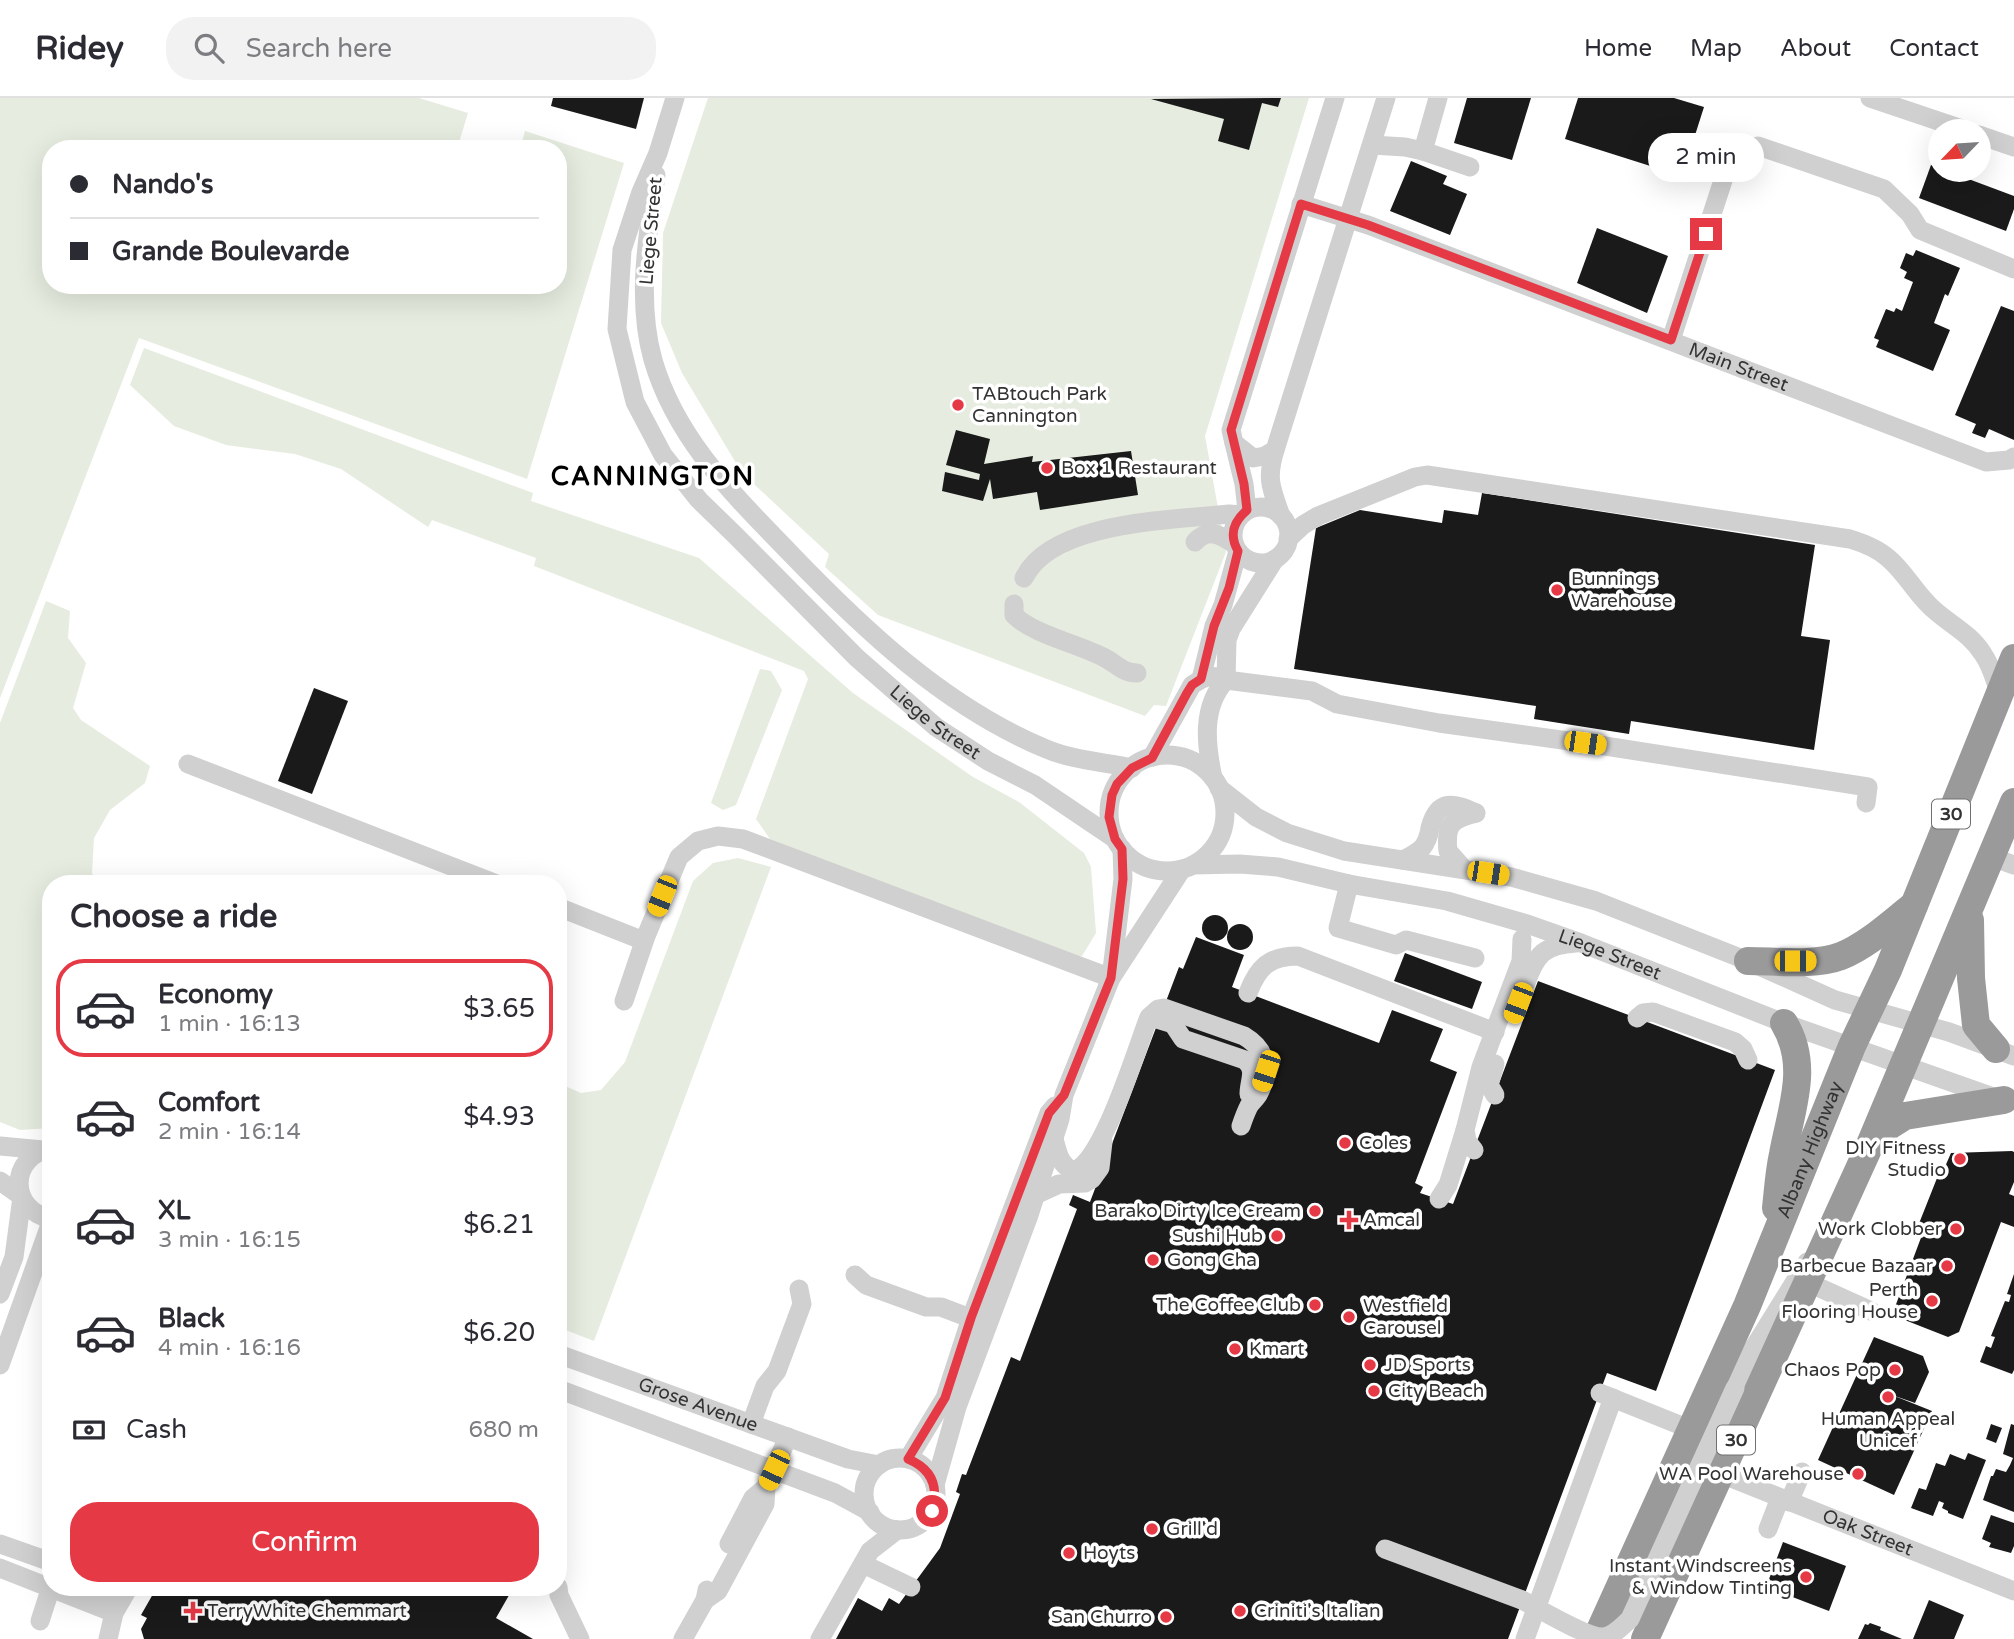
<!DOCTYPE html>
<html lang="en">
<head>
<meta charset="utf-8">
<style>
  body { margin:0; font-family:"Varela Round",sans-serif; background:#f2f2f3; color:#2b2b33; height:100vh; display:flex; flex-direction:column; font-size:26px; white-space:nowrap }
  * { box-sizing:border-box; margin:0 }
  p { font-size:23px; color:#7c7c81 }
  .icon { flex:none; width:38px; height:38px; fill:none; stroke:currentColor; stroke-width:2; stroke-linecap:round; stroke-linejoin:round }
  .map { position:relative; flex:1; overflow:hidden }
  .details { position:absolute; left:42px; top:777px; width:525px; height:721px; display:flex; flex-direction:column; background:#fff; border-radius:28px; box-shadow:0 7px 28px #0002 }
  .details>* { flex:none }
  .banner { position:absolute; left:42px; top:42px; width:525px; height:154px; border-radius:28px; box-shadow:0 7px 28px #0002; display:grid; align-content:center; height:154px; padding:0 28px; background:#fff }
  .needle { width:46px; rotate:245deg }
  .fabs { position:absolute; left:1928px; top:21px; display:grid; gap:14px }
  .fabs a { display:grid; place-items:center; width:63px; height:63px; border-radius:50%; background:#fff; box-shadow:0 7px 28px #0002; font-size:35px }
  .end { position:absolute; width:32px; height:32px; margin:-16px; border:9px solid #e63946; background:#fff; box-shadow:0 0 0 4px #fff }
  .from { border-radius:50% }
  .bubble { position:absolute; height:49px; border-radius:24px; background:#fff; box-shadow:0 7px 28px #0002; font-size:23px; font-weight:600; line-height:49px; text-align:center }
  .car { position:absolute; width:21px; height:42px; margin:-21px -10px; border-radius:9px; box-shadow:0 0 5px 2px #0007; background:linear-gradient(#f5c518 24%,#345 0 40%,#f5c518 0 76%,#345 0 86%,#f5c518 0) }
  .banner b { display:flex; align-items:center; gap:24px; height:66px; font-size:26px }
  .banner b+b { border-top:2px solid #e1e1e2 }
  .banner i { width:18px; height:18px; background:#2b2b33 }
  ul { padding:0; list-style:none }
  li { display:flex; align-items:center; gap:21px; height:98px; margin:0 14px 10px; padding:0 14px; border:4px solid transparent; border-radius:28px }
  li div { flex:1 }
  li b { display:block; font-size:26px }
  li em { font-style:normal; font-weight:600 }
  li.current { border-color:#e63946 }
  li>.icon { width:63px; height:63px; stroke-width:1.5 }
  h2 { padding:0 28px; font-size:32px; line-height:84px }
  .pay { display:flex; align-items:center; gap:18px; height:77px; padding:0 28px; font-size:26px }
  .pay p { margin-inline-start:auto }
  .button { display:flex; gap:14px; margin-top:auto; padding:14px 28px }
  .button a { flex:1; height:80px; border-radius:28px; background:#e63946; color:#fff; font-size:28px; font-weight:600; line-height:80px; text-align:center }
  header { display:flex; align-items:center; gap:42px; box-sizing:border-box; height:98px; padding:0 35px; background:#fff; border-bottom:2px solid #e1e1e2 }
  header strong { font-size:33px }
  nav { display:flex; gap:38px; margin-inline-start:auto; font-size:24px }
  .search { width:490px; height:63px; background:#f2f2f3; display:flex; align-items:center; gap:18px; box-sizing:border-box; padding:0 24px; border-radius:28px; color:#7c7c81; font-size:26px }
  .map>svg:first-child { display:block }
  .green { fill:#e6ecdf }
  .building { fill:#1a1a1a }
  .lines { fill:none; stroke-linecap:round; stroke-linejoin:round }
  .minor { stroke:#d0d0d0; stroke-width:19 }
  .highway { stroke:#9a9a9a; stroke-width:28 }
  .minor-bridge { stroke:#d0d0d0; stroke-width:19 }
  .route { stroke:#e63946; stroke-width:9 }
  .poi-dot { fill:#e63946; stroke:#fff; stroke-width:2.5 }
  .labels { text-anchor:middle; dominant-baseline:central; stroke-width:7; stroke-linejoin:round; paint-order:stroke }
  .shield { fill:#fff; stroke:#707070; stroke-width:2 }
  .shield-label { font-size:18px; font-weight:bold; fill:#333 }
  .street-label { font-size:19px; fill:#333; stroke:#fff }
  .poi-label { font-size:19px; fill:#333; stroke:#fff; text-anchor:start }
  .district-label { font-size:26px; font-weight:bold; letter-spacing:2px; fill:#000; stroke:#fff }
</style>
</head>
<body>
<header>
<strong>Ridey</strong>
<div class="search"><svg class="icon" aria-label="search" viewBox="0 0 24 24"><circle cx="10" cy="10" r="6"/><path d="M15 15l6 6"/></svg>Search here</div>
<nav><a>Home</a><a>Map</a><a>About</a><a>Contact</a></nav>
</header>
<div class="map">
<svg width="2014" height="1541" viewBox="0 0 2014 1541">
  <rect width="100%" height="100%" fill="#fff"/>
  <!-- green -->
  <g class="green">
    <path d="M0,0H419L468,15L457,51H51V187H558V51H520L525,33L624,65L527,381L139,240L0,600Z"/>
    <path d="M708,0H1309L1205,338L1226,454L1166,608L1154,607L1145,618L878,517L825,469L829,456L742,375L682,275L661,225L663,135Z"/>
    <path d="M144,250L533,395L531,403L699,460L853,595L973,679L1019,704L1084,755L1091,769L1096,835L1082,858L1066,857L770,741L756,721L808,581L804,573L534,468L536,460L432,422L428,429L341,371L295,356L226,347L174,328L130,287Z"/>
    <path d="M46,503L70,513L68,540L86,565L73,610L81,622L150,668L145,685L110,712L94,740L92,775L98,786H51V1030L20,1032L0,1024V625Z"/>
    <path d="M760,571L771,573L782,592L736,707L723,712L711,705Z"/>
    <path d="M738,760L771,769L594,1243L558,1229V985L581,995L601,992L625,964L693,783L713,765Z"/>
  </g>
  <!-- building -->
  <g class="building">
    <path d="M553,0H644L636,31L551,8Z"/>
    <path d="M1281,0L1278,9L1262,5L1249,52L1218,43L1224,21L1151,1Z"/>
    <path d="M1467,0H1531L1512,62L1454,45Z"/>
    <path d="M1578,0H1674L1704,9L1682,78L1565,41Z"/>
    <path d="M1411,63L1447,78L1443,86L1467,96L1450,137L1390,113Z"/>
    <path d="M1931,67L2014,98V111L2006,133L1919,100Z"/>
    <path d="M1597,130L1668,158L1647,215L1577,185Z"/>
    <path d="M1916,152L1960,170L1948,198L1945,196L1934,225L1950,232L1933,273L1876,249L1879,242L1874,240L1886,211L1894,214L1896,210L1902,213L1913,184L1904,180L1907,174L1900,170L1906,155L1913,158Z"/>
    <path d="M2001,208L2014,213V342L1989,331L1985,340L1972,335L1976,326L1955,317Z"/>
    <path d="M956,332L990,341L984,366L1033,358L1032,364L1131,353L1138,397L1040,412L1037,394L993,401L990,381L983,403L942,393L945,374L979,382L980,376L946,367Z"/>
    <path d="M1482,395L1815,447L1801,538L1830,542L1814,652L1631,623L1629,636L1534,621L1536,608L1294,571L1316,430L1360,412L1442,425L1444,412L1478,417Z"/>
    <path d="M314,590L348,603L312,696L278,683Z"/>
    <circle cx="1215" cy="830" r="13"/>
    <circle cx="1240" cy="839" r="13"/>
    <path d="M1196,839L1244,857L1232,889L1379,945L1392,912L1443,931L1430,963L1457,974L1415,1085L1423,1089L1420,1095L1453,1106L1538,883L1775,972L1656,1293L1607,1275L1508,1541H836L858,1500L882,1513L889,1500L899,1506L940,1450L960,1396L956,1394L962,1376L966,1377L1011,1259L1020,1263L1077,1111L1069,1107L1073,1097L1090,1104L1179,869L1183,871Z"/>
    <path d="M1405,855L1482,884L1472,911L1394,883Z"/>
    <path d="M2012,1053L2014,1054V1084L2009,1096L2014,1098V1129L2001,1124L1959,1234L1948,1239L1892,1217L1922,1137L1918,1128L1941,1070L1944,1071L1951,1055Z"/>
    <path d="M2014,1176V1272L2012,1276L1980,1264L1986,1248L1991,1250L1995,1239L1991,1238L2005,1203L2009,1204L2011,1197L2007,1196Z"/>
    <path d="M1874,1239L1923,1258L1929,1274L1915,1305L1892,1297L1932,1313L1894,1397L1818,1362Z"/>
    <path d="M1991,1326L2002,1330L1996,1345L1986,1341Z"/>
    <path d="M2011,1326L2014,1327V1414L1983,1402L1991,1378H1993L1996,1371L2006,1374L2010,1367L2013,1360L2003,1356Z"/>
    <path d="M1968,1355L1986,1362L1963,1421L1948,1415V1413L1942,1410L1944,1405L1939,1403L1933,1418L1911,1410L1919,1390L1926,1392L1936,1365L1945,1368L1950,1356L1965,1362Z"/>
    <path d="M1991,1417L2014,1425V1448L2011,1455L1989,1449L1991,1445L1982,1441Z"/>
    <path d="M1783,1444L1846,1468L1829,1513L1766,1489Z"/>
    <path d="M157,1489H507L512,1492L496,1520L533,1541H144L141,1531L147,1520L141,1517Z"/>
    <path d="M1929,1502L1964,1517L1954,1541H1913Z"/>
    <path d="M1870,1525L1881,1529L1880,1532L1902,1541H1858L1865,1526L1868,1527Z"/>
  </g>
  <g class="lines">
    <!-- minor -->
    <g class="minor">
      <path id="s1" d="M675,0L658,55L641,94L622,152L617,231L635,304L663,357L699,402L736,438L857,560L936,629L988,663L1035,687L1115,741"/>
      <path d="M1335,0L1231,332L1234,345L1253,360L1265,358L1275,352L1386,0"/>
      <path d="M1870,0L1968,33"/>
      <path d="M1979,37L2014,49"/>
      <path d="M1372,47L1405,49L1423,53L1438,0"/>
      <path d="M1423,53L1470,69"/>
      <path d="M656,77C648,137 636,202 653,262C676,341 733,396 789,454C863,531 944,608 1044,650C1071,662 1103,664 1132,670"/>
      <path id="s2" d="M1301,106L1368,127L1986,364L2009,362L2014,359"/>
      <path d="M1671,242L1729,64L1742,51L1758,48L1884,91L1910,116L1920,132L2014,171"/>
      <path d="M1234,345L1244,386L1247,412"/>
      <path d="M1275,352C1266,381 1271,390 1281,418"/>
      <circle cx="1261" cy="437" r="28"/>
      <path d="M1288,441L1303,427L1318,418L1415,379L1427,377L1850,441C1863,445 1877,450 1888,460C1903,472 1913,491 1927,505C1944,524 1969,533 1983,556C1991,567 1995,583 2000,596"/>
      <path d="M1195,444C1207,430 1220,436 1234,446"/>
      <path d="M1024,480C1051,423 1174,422 1229,416L1241,417"/>
      <path d="M1014,506V517C1032,536 1078,546 1103,559C1116,565 1122,575 1137,575"/>
      <path d="M1201,581L1214,528L1223,507L1238,453"/>
      <circle cx="1167" cy="715" r="58"/>
      <path d="M1152,659L1192,587C1205,578 1212,576 1226,582L1312,593L1337,606L1439,625L1605,648L1868,689L1866,705"/>
      <path d="M188,666L497,786"/>
      <path d="M1213,680C1206,647 1201,609 1226,582L1227,542L1231,531L1275,461"/>
      <path d="M1219,690L1256,719L1287,735L1344,753L1511,779L1596,803L1748,863L1835,902L1949,934L2014,958"/>
      <path d="M1992,759L2014,767"/>
      <path d="M1403,762C1409,759 1417,755 1422,750C1427,744 1429,737 1430,730C1438,700 1454,705 1476,715"/>
      <path id="s3" d="M1193,767L1240,766L1278,769L1349,786L1447,803L1527,826L1581,845L1784,925L1996,1000"/>
      <path d="M1464,771L1448,753C1445,726 1452,721 1476,715"/>
      <path d="M1349,786L1338,830L1396,847L1406,842L1475,860"/>
      <path d="M558,809L644,843"/>
      <path d="M1112,872L1123,781L1122,751"/>
      <path d="M1526,885C1536,856 1544,847 1576,845"/>
      <path d="M1248,895C1258,869 1269,858 1298,858L1495,934"/>
      <path d="M624,903L646,838L679,759L698,743L718,738L743,741L1111,880"/>
      <path d="M1150,919L1173,926L1183,941L1245,962C1257,973 1249,982 1249,996"/>
      <path d="M1637,920L1643,915L1653,914L1735,944L1743,951L1748,962"/>
      <path d="M1495,997L1489,987L1495,966"/>
      <path d="M1054,1041C1058,1055 1059,1066 1073,1073C1103,1065 1137,949 1149,919L1158,911L1164,910L1244,938C1266,951 1271,971 1259,995C1257,1000 1252,1003 1249,1008C1246,1014 1243,1022 1241,1028"/>
      <path d="M0,1048L43,1052"/>
      <path d="M51,1050C8,1059 9,1112 51,1121"/>
      <path d="M1474,1052L1467,1043L1465,1032L1481,969L1521,863L1522,841"/>
      <path d="M0,1083L21,1098"/>
      <path d="M1035,1097L1059,1086L1085,1085L1092,1081L1100,1070L1103,1044"/>
      <path d="M1439,1101L1448,1087L1465,1032"/>
      <path d="M855,1177L866,1187L926,1209H941L983,1225"/>
      <path d="M1809,1185L1871,1213"/>
      <path d="M0,1196L14,1159L22,1099"/>
      <path id="s4" d="M558,1256L848,1361L879,1367"/>
      <path d="M0,1267L51,1124"/>
      <path d="M1735,1290L1748,1259L1807,1164"/>
      <path d="M558,1291L835,1395L870,1414"/>
      <path d="M1600,1295L1692,1332"/>
      <path d="M751,1326L765,1288L777,1273L802,1206L799,1191"/>
      <circle cx="900" cy="1396" r="36"/>
      <path d="M908,1361L945,1300L971,1220L1049,1015L1055,1008"/>
      <path id="s5" d="M1721,1376L2014,1493"/>
      <path d="M935,1387L957,1309L1028,1120L1060,1021L1064,997L1111,880L1182,771"/>
      <path d="M1789,1404L1802,1374"/>
      <path d="M1768,1431L1780,1400"/>
      <path d="M0,1446L51,1464"/>
      <path d="M729,1446L753,1400L766,1389"/>
      <path d="M1385,1451L1522,1502"/>
      <path d="M863,1466L911,1489"/>
      <path d="M0,1470L114,1515"/>
      <path d="M89,1489L122,1501"/>
      <path d="M558,1489L559,1497L580,1541"/>
      <path d="M705,1502L718,1493L765,1406L766,1389L788,1339"/>
      <path d="M40,1523L51,1489"/>
      <path d="M108,1541L114,1515L129,1489"/>
      <path d="M683,1541L705,1502L707,1492"/>
      <path d="M820,1541L870,1453L897,1432"/>
      <path d="M1525,1541L1613,1300"/>
    </g>
    <!-- highway -->
    <g class="highway">
      <path d="M1970,822L1971,880L1976,927L1996,951"/>
      <path d="M1748,863C1777,863 1814,868 1841,858C1868,847 1891,825 1914,807"/>
      <path d="M1876,1042L1889,1028L1905,1018L2004,1002"/>
      <path d="M1776,1110C1778,1092 1779,1074 1783,1056C1791,1011 1810,968 1784,925"/>
      <path id="s6" d="M1596,1541L1747,1208L1852,948L1888,872L2014,560"/>
      <path d="M1645,1541L1869,1049L2014,704"/>
    </g>
    <!-- minor-bridge -->
    <path class="minor-bridge" d="M1522,1502C1538,1510 1587,1540 1603,1539C1614,1538 1622,1528 1630,1521L1735,1290"/>
  </g>
  <g class="lines">
    <!-- route -->
    <path class="route" d="M932,1413C939,1389 932,1371 908,1361L945,1300L971,1220L1049,1015L1064,997L1111,880L1123,781L1122,751L1115,741L1109,719L1112,697L1117,686L1132,670L1152,660L1187,595L1192,587L1201,581L1214,528L1229,490L1238,453C1229,437 1233,424 1247,412L1244,386L1231,332L1301,106L1368,127L1671,242L1706,136"/>
  </g>
  <!-- markers -->
  <g class="poi-dot">
    <circle cx="958" cy="307" r="7"/>
    <circle cx="1047" cy="370" r="7"/>
    <circle cx="1557" cy="492" r="7"/>
    <circle cx="1345" cy="1045" r="7"/>
    <circle cx="1960" cy="1061" r="7"/>
    <circle cx="1315" cy="1113" r="7"/>
    <path d="M1345.5 1111.5h7v7h7v7h-7v7h-7v-7h-7v-7h7z"/>
    <circle cx="1956" cy="1131" r="7"/>
    <circle cx="1277" cy="1138" r="7"/>
    <circle cx="1153" cy="1162" r="7"/>
    <circle cx="1947" cy="1168" r="7"/>
    <circle cx="1932" cy="1203" r="7"/>
    <circle cx="1315" cy="1207" r="7"/>
    <circle cx="1349" cy="1219" r="7"/>
    <circle cx="1235" cy="1251" r="7"/>
    <circle cx="1370" cy="1267" r="7"/>
    <circle cx="1895" cy="1272" r="7"/>
    <circle cx="1374" cy="1293" r="7"/>
    <circle cx="1888" cy="1299" r="7"/>
    <circle cx="1858" cy="1376" r="7"/>
    <circle cx="1152" cy="1431" r="7"/>
    <circle cx="1069" cy="1455" r="7"/>
    <circle cx="1806" cy="1479" r="7"/>
    <path d="M189.5 1502.5h7v7h7v7h-7v7h-7v-7h-7v-7h7z"/>
    <circle cx="1240" cy="1513" r="7"/>
    <circle cx="1166" cy="1519" r="7"/>
  </g>
  <g class="labels">
    <!-- shield labels -->
    <g class="shield">
      <rect x="1932" y="701.5" width="38" height="29" rx="5"/>
      <rect x="1717" y="1327.5" width="38" height="29" rx="5"/>
    </g>
    <g class="shield-label">
      <text x="1951" y="716">30</text>
      <text x="1736" y="1342">30</text>
    </g>
    <!-- street labels -->
    <g class="street-label">
      <text transform="translate(651 133) rotate(-85)">Liege Street</text>
      <text stroke="none"><textPath href="#s2" startOffset="467">Main Street</textPath></text>
      <text stroke="none"><textPath href="#s1" startOffset="758">Liege Street</textPath></text>
      <text stroke="none"><textPath href="#s3" startOffset="429">Liege Street</textPath></text>
      <text stroke="none"><textPath href="#s6" startOffset="534">Albany Highway</textPath></text>
      <text stroke="none"><textPath href="#s4" startOffset="149">Grose Avenue</textPath></text>
      <text stroke="none"><textPath href="#s5" startOffset="158">Oak Street</textPath></text>
    </g>
    <!-- poi labels -->
    <g class="poi-label">
      <text x="972" y="296">TABtouch Park<tspan x="972" dy="22">Cannington</tspan></text>
      <text x="1061" y="370">Box 1 Restaurant</text>
      <text x="1571" y="481">Bunnings<tspan x="1571" dy="22">Warehouse</tspan></text>
      <text x="1359" y="1045">Coles</text>
      <text x="1946" y="1050" text-anchor="end">DIY Fitness<tspan x="1946" dy="22">Studio</tspan></text>
      <text x="1301" y="1113" text-anchor="end">Barako Dirty Ice Cream</text>
      <text x="1363" y="1122">Amcal</text>
      <text x="1942" y="1131" text-anchor="end">Work Clobber</text>
      <text x="1263" y="1138" text-anchor="end">Sushi Hub</text>
      <text x="1167" y="1162">Gong Cha</text>
      <text x="1933" y="1168" text-anchor="end">Barbecue Bazaar</text>
      <text x="1918" y="1192" text-anchor="end">Perth<tspan x="1918" dy="22">Flooring House</tspan></text>
      <text x="1301" y="1207" text-anchor="end">The Coffee Club</text>
      <text x="1363" y="1208">Westfield<tspan x="1363" dy="22">Carousel</tspan></text>
      <text x="1249" y="1251">Kmart</text>
      <text x="1384" y="1267">JD Sports</text>
      <text x="1881" y="1272" text-anchor="end">Chaos Pop</text>
      <text x="1388" y="1293">City Beach</text>
      <text x="1888" y="1321" text-anchor="middle">Human Appeal<tspan x="1888" dy="22">Unicef</tspan></text>
      <text x="1844" y="1376" text-anchor="end">WA Pool Warehouse</text>
      <text x="1166" y="1431">Grill'd</text>
      <text x="1083" y="1455">Hoyts</text>
      <text x="1792" y="1468" text-anchor="end">Instant Windscreens<tspan x="1792" dy="22">&amp; Window Tinting</tspan></text>
      <text x="207" y="1513">TerryWhite Chemmart</text>
      <text x="1254" y="1513">Criniti's Italian</text>
      <text x="1152" y="1519" text-anchor="end">San Churro</text>
    </g>
    <!-- district labels -->
    <g class="district-label">
      <text x="653" y="378">CANNINGTON</text>
    </g>
  </g>
</svg>
<div class="fabs">
<a><svg class="needle" viewBox="-14 -14 28 28"><path d="M0-13l5 13h-10z" fill="#e53935"/><path d="M0 13l5-13h-10z" fill="#7c7c81"/></svg></a>
</div>
<i class="end from" style="left:932px;top:1413px"></i>
<i class="end" style="left:1706px;top:136px"></i>
<div class="bubble" style="left:1648px;top:35px;width:116px">2 min</div>
<i class="car" style="left:1585px;top:645px;rotate:98deg"></i>
<i class="car" style="left:1488px;top:775px;rotate:99deg"></i>
<i class="car" style="left:662px;top:798px;rotate:202deg"></i>
<i class="car" style="left:1795px;top:863px;rotate:90deg"></i>
<i class="car" style="left:1518px;top:905px;rotate:201deg"></i>
<i class="car" style="left:1266px;top:973px;rotate:198deg"></i>
<i class="car" style="left:774px;top:1372px;rotate:205deg"></i>
<div class="banner">
<b><i class="from"></i>Nando's</b>
<b><i></i>Grande Boulevarde</b>
</div>
<section class="details">
<h2>Choose a ride</h2>
<ul>
<li class="current"><svg class="icon" aria-label="car" viewBox="0 0 24 24"><path d="M5 17H2v-5l4-1 3-4h7l3 4 3 1v5h-3M9 17h6M6 11h13"/><circle cx="7" cy="17" r="2"/><circle cx="17" cy="17" r="2"/></svg><div><b>Economy</b><p>1 min · 16:13</p></div><em>$3.65</em></li>
<li><svg class="icon" aria-label="car" viewBox="0 0 24 24"><path d="M5 17H2v-5l4-1 3-4h7l3 4 3 1v5h-3M9 17h6M6 11h13"/><circle cx="7" cy="17" r="2"/><circle cx="17" cy="17" r="2"/></svg><div><b>Comfort</b><p>2 min · 16:14</p></div><em>$4.93</em></li>
<li><svg class="icon" aria-label="car" viewBox="0 0 24 24"><path d="M5 17H2v-5l4-1 3-4h7l3 4 3 1v5h-3M9 17h6M6 11h13"/><circle cx="7" cy="17" r="2"/><circle cx="17" cy="17" r="2"/></svg><div><b>XL</b><p>3 min · 16:15</p></div><em>$6.21</em></li>
<li><svg class="icon" aria-label="car" viewBox="0 0 24 24"><path d="M5 17H2v-5l4-1 3-4h7l3 4 3 1v5h-3M9 17h6M6 11h13"/><circle cx="7" cy="17" r="2"/><circle cx="17" cy="17" r="2"/></svg><div><b>Black</b><p>4 min · 16:16</p></div><em>$6.20</em></li>
</ul>
<div class="pay"><svg class="icon" aria-label="cash" viewBox="0 0 24 24"><path d="M3 7h18v10H3z"/><circle cx="12" cy="12" r="2"/></svg>Cash<p>680 m</p></div>
<div class="button"><a>Confirm</a></div>
</section>
</div>
</body>
</html>
